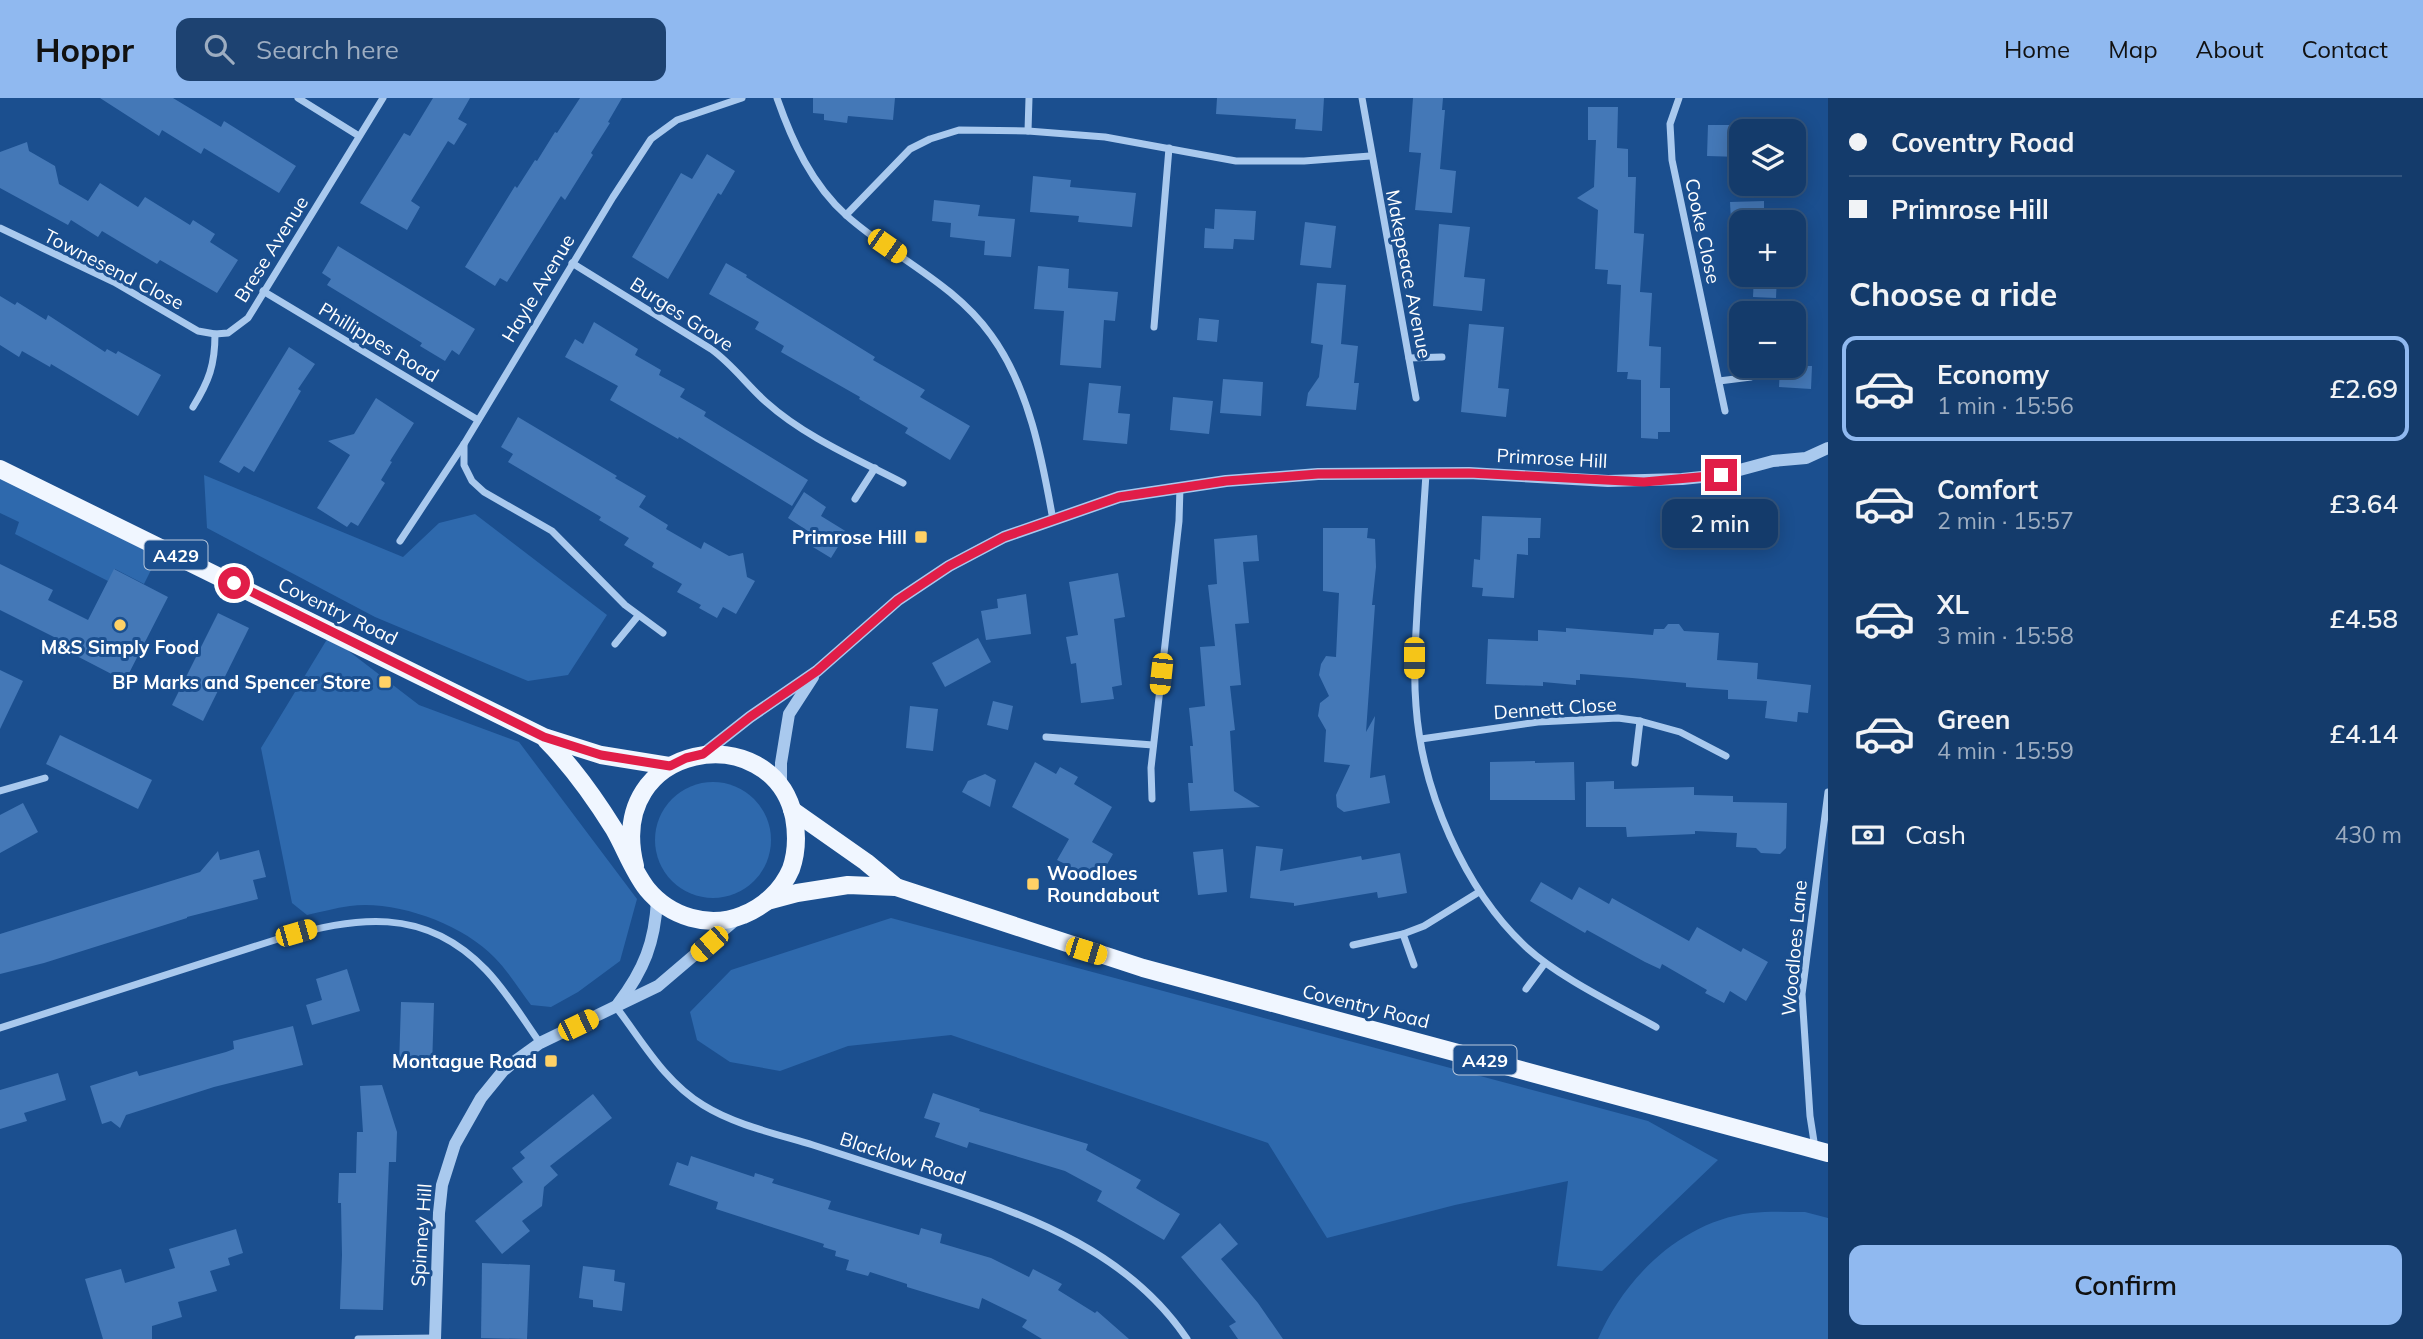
<!DOCTYPE html>
<html lang="en">
<head>
<meta charset="utf-8">
<style>
  body { margin:0; font-family:Mulish,sans-serif; background:#1d4271; color:#f1f3f6; height:100vh; display:flex; flex-direction:column; font-size:26px; white-space:nowrap }
  * { box-sizing:border-box; margin:0 }
  p { font-size:23px; color:#9dadc1 }
  .icon { flex:none; width:38px; height:38px; fill:none; stroke:currentColor; stroke-width:2; stroke-linecap:round; stroke-linejoin:round }
  .map { position:relative; flex:1; overflow:hidden }
  .drawer { display:flex; flex-direction:column; background:#143b6b; width:595px }
  .drawer>* { flex:none }
  .top-card { display:grid; align-content:center; height:154px; padding:0 21px; background:#143b6b }
  .tools { position:absolute; left:1729px; top:21px; display:grid; gap:14px }
  .tools a { display:grid; place-items:center; width:77px; height:77px; border-radius:14px; background:#143b6b; box-shadow:0 4px 18px #0003,0 0 0 2px #33557e; font-size:35px }
  .end { position:absolute; width:32px; height:32px; margin:-16px; border:9px solid #e11d48; background:#fff; box-shadow:0 0 0 4px #fff }
  .from { border-radius:50% }
  .bubble { position:absolute; height:49px; border-radius:14px; background:#143b6b; box-shadow:0 4px 18px #0003,0 0 0 2px #33557e; font-size:23px; font-weight:600; line-height:49px; text-align:center }
  .car { position:absolute; width:21px; height:42px; margin:-21px -10px; border-radius:9px; box-shadow:0 0 5px 2px #0007; background:linear-gradient(#f5c518 24%,#345 0 40%,#f5c518 0 76%,#345 0 86%,#f5c518 0) }
  .top-card b { display:flex; align-items:center; gap:24px; height:66px; font-size:26px }
  .top-card b+b { border-top:2px solid #33557e }
  .top-card i { width:18px; height:18px; background:#f1f3f6 }
  ul { padding:0; list-style:none }
  li { display:flex; align-items:center; gap:21px; height:105px; margin:0 14px 10px; padding:0 7px; border:4px solid transparent; border-radius:14px }
  li div { flex:1 }
  li b { display:block; font-size:26px }
  li em { font-style:normal; font-weight:600 }
  li.on { border-color:#90b9f0 }
  li>.icon { width:63px; height:63px; stroke-width:1.5 }
  h2 { padding:0 21px; font-size:32px; line-height:84px }
  .pay { display:flex; align-items:center; gap:18px; height:77px; padding:0 21px; font-size:26px }
  .pay p { margin-inline-start:auto }
  .button { display:flex; gap:14px; margin-top:auto; padding:14px 21px }
  .button a { flex:1; height:80px; border-radius:14px; background:#90b9f0; color:#111; font-size:28px; font-weight:600; line-height:80px; text-align:center }
  header { display:flex; align-items:center; gap:42px; box-sizing:border-box; height:98px; padding:0 35px; background:#90b9f0; color:#111 }
  header strong { font-size:33px }
  nav { display:flex; gap:38px; margin-inline-start:auto; font-size:24px }
  .search { width:490px; height:63px; background:#1d4271; display:flex; align-items:center; gap:18px; box-sizing:border-box; padding:0 24px; border-radius:14px; color:#9dadc1; font-size:26px }
  main { display:flex; flex:1; min-height:0 }
  .map>svg:first-child { display:block }
  .green { fill:#2e69ad }
  .building { fill:#4478b7 }
  .lines { fill:none; stroke-linecap:round; stroke-linejoin:round }
  .minor { stroke:#a9c9ee; stroke-width:7 }
  .tertiary { stroke:#a9c9ee; stroke-width:12 }
  .primary { stroke:#f0f6ff; stroke-width:18 }
  .route { stroke:#e11d48; stroke-width:9 }
  .poi-dot { fill:#ffd166; stroke:#1b4f8f; stroke-width:2.5 }
  .labels { text-anchor:middle; dominant-baseline:central; stroke-width:6; stroke-linejoin:round; paint-order:stroke }
  .shield { fill:#1b4f8f; stroke:#bbcadd; stroke-width:2 }
  .shield-label { font-size:18px; font-weight:bold; fill:#fff }
  .street-label { font-size:19px; fill:#fff; stroke:#1b4f8f }
  .poi-label { font-size:19px; font-weight:bold; fill:#fff; stroke:#1b4f8f; text-anchor:end }
</style>
</head>
<body>
<header>
<strong>Hoppr</strong>
<div class="search"><svg class="icon" aria-label="search" viewBox="0 0 24 24"><circle cx="10" cy="10" r="6"/><path d="M15 15l6 6"/></svg>Search here</div>
<nav><a>Home</a><a>Map</a><a>About</a><a>Contact</a></nav>
</header>
<main>
<div class="map">
<svg width="1828" height="1241" viewBox="0 0 1828 1241">
  <rect width="100%" height="100%" fill="#1b4f8f"/>
  <!-- green -->
  <g class="green">
    <path d="M0,371L162,450L144,486L115,471L108,483L15,436L19,424L0,415Z"/>
    <path d="M204,377L403,459L439,425L475,416L607,517L568,577L528,583L375,519L207,430Z"/>
    <path d="M329,538L419,607L519,644L637,801L620,863L578,894L551,909L531,907C519,891 508,873 494,859C462,826 396,802 350,808C335,810 321,814 307,817L292,805L261,650Z"/>
    <circle cx="713" cy="742" r="58"/>
    <path d="M891,820L1648,1023L1718,1062L1602,1173L1557,1168L1568,1083L1455,1107L1327,1140L1268,1045L951,937L848,948L780,973L730,964L697,942L690,914L731,872Z"/>
    <path d="M1805,1114L1828,1120V1241H1598C1624,1180 1682,1123 1751,1115C1769,1113 1787,1114 1805,1114Z"/>
  </g>
  <!-- building -->
  <g class="building">
    <path d="M100,0H173L221,29L224,23L296,68L279,95L204,50L201,56L162,32L159,38Z"/>
    <path d="M433,0H470L458,21L467,26L454,47L448,43L411,103L420,109L407,132L360,105L404,35L410,38Z"/>
    <path d="M580,0H622L608,24L610,25L591,55L593,57L565,102L561,98L507,184L500,180L495,188L465,169L515,88L517,90L535,62L537,63L555,34L557,35Z"/>
    <path d="M813,0H895L893,22L848,18L847,25L824,22V16L813,15Z"/>
    <path d="M1217,0H1324L1322,33L1295,31L1296,21L1216,16Z"/>
    <path d="M1413,0H1443L1442,12H1445L1440,71L1456,73L1452,115L1415,112L1421,55L1409,54Z"/>
    <path d="M1588,9H1618L1617,50L1628,51V79H1636L1634,135L1644,136L1640,194L1652,195L1649,248L1661,249L1660,290H1670V334H1658V341L1641,340V282L1627,281L1628,274H1617L1621,187L1607,186L1608,172L1595,171L1598,112L1577,100L1594,89L1596,42H1588Z"/>
    <path d="M1708,27H1741V59L1707,58Z"/>
    <path d="M27,44L29,53L55,68L59,86L88,103L100,85L138,109L145,99L190,127L193,122L215,136L210,144L238,162L217,195L160,162L157,166L102,133L98,139L71,122L68,127L0,90V54Z"/>
    <path d="M707,56L735,73L721,97L718,95L668,181L632,159L681,75L692,81Z"/>
    <path d="M1033,78L1071,82L1070,89L1136,95L1132,129L1078,124L1079,118L1030,114Z"/>
    <path d="M934,102L980,107L978,118L1015,121L1011,159L984,157L985,143L950,139L951,125L932,123Z"/>
    <path d="M1764,103V124H1731L1730,104Z"/>
    <path d="M1215,111L1256,113L1254,142L1234,141L1233,151L1204,150L1205,130L1214,131Z"/>
    <path d="M1305,124L1336,128L1331,170L1300,167Z"/>
    <path d="M1439,126L1470,129L1464,179L1485,181L1482,213L1433,208Z"/>
    <path d="M338,148L475,231L459,257L452,252L445,263L420,248L422,245L327,187L331,181L322,175Z"/>
    <path d="M726,165L747,177L746,179L875,259L873,262L925,292L920,299L970,328L950,362L905,335L908,330L859,301L860,299L781,254L784,248L755,231L759,224L709,196Z"/>
    <path d="M1038,168L1069,171L1068,190L1118,194L1115,223L1104,222L1101,270L1060,267L1064,213L1034,211Z"/>
    <path d="M1754,177H1777L1776,200L1753,199Z"/>
    <path d="M1317,185L1346,187L1341,246L1358,248L1354,285H1359L1356,312L1306,308L1308,295L1319,279L1323,247L1311,245Z"/>
    <path d="M0,198L15,207L17,204L46,222L48,217L105,254L107,251L116,256L118,253L161,277L138,318L51,266L50,269L22,253L19,259L0,247Z"/>
    <path d="M1199,220L1219,222L1217,244L1197,242Z"/>
    <path d="M594,224L638,251L635,257L661,272L659,277L685,291L680,299L706,314L704,318L808,382L792,408L679,339L678,341L610,302L618,288L565,259L575,241L583,246Z"/>
    <path d="M1469,226L1504,229L1498,290L1509,291L1506,319L1461,314Z"/>
    <path d="M289,249L315,266L298,291L301,293L254,374L244,368L239,375L219,364Z"/>
    <path d="M1780,268H1812L1811,291L1779,289Z"/>
    <path d="M1223,281L1263,284L1261,318L1220,315Z"/>
    <path d="M1089,285L1121,288L1118,315L1130,316L1127,346L1083,342Z"/>
    <path d="M1173,299L1213,303L1209,336L1170,332Z"/>
    <path d="M376,300L414,325L390,363L392,364L381,382L385,385L358,428L351,424L347,429L317,410L350,357L328,343L354,336Z"/>
    <path d="M518,319L617,378L615,380L646,398L639,409L668,427L666,431L701,451L704,444L729,458L743,455L747,479L755,483L736,516L723,509L717,520L699,510L701,507L677,494L682,486L652,469L654,465L624,447L629,440L599,422L601,419L508,364L513,356L501,349Z"/>
    <path d="M804,394L826,409L821,418L847,434L831,460L808,446L814,437L788,420Z"/>
    <path d="M1482,418L1541,420L1540,440H1528V457L1517,456L1514,500L1482,498L1483,490L1472,489L1474,461L1480,462Z"/>
    <path d="M1323,430H1368L1367,440L1375,441L1376,469L1372,507H1375L1366,634L1375,618L1370,680L1385,677L1390,705L1344,714L1337,709L1336,697L1350,667L1324,664L1326,632L1318,618L1320,605L1329,598L1319,577L1321,566L1326,558L1336,559L1339,495L1323,493Z"/>
    <path d="M1257,437L1259,463L1243,464L1249,525L1235,526L1241,587L1230,588L1235,632L1230,633L1234,693L1260,709L1190,713L1188,685H1193L1190,648H1193L1189,610L1205,608L1200,549L1215,548L1208,487L1217,486L1214,441Z"/>
    <path d="M0,466L53,492L48,502L88,522L114,471L168,499L125,583L71,555L74,549L0,512Z"/>
    <path d="M1118,475L1125,519L1114,521L1122,587L1112,589L1114,601L1081,605L1076,565L1071,566L1066,539L1078,537L1069,484Z"/>
    <path d="M1026,496L1031,536L986,542L981,513L998,510L997,501Z"/>
    <path d="M218,515L249,530L203,623L172,607Z"/>
    <path d="M1668,526H1679L1684,533L1719,535L1717,562L1758,565L1757,581L1811,587L1808,615L1798,614L1797,624L1765,620L1767,603L1728,601V592L1686,589V585L1632,580L1580,576V582H1576V587L1543,584V588L1486,586L1488,541L1538,543V532L1566,534V530L1653,537L1654,531H1664Z"/>
    <path d="M978,540L991,564L945,589L932,565Z"/>
    <path d="M0,572L23,583L0,631Z"/>
    <path d="M993,603L1013,608L1008,632L987,627Z"/>
    <path d="M910,608L938,611L933,653L906,650Z"/>
    <path d="M60,637L152,682L138,711L46,666Z"/>
    <path d="M1535,663V665L1574,664L1575,702H1490V664Z"/>
    <path d="M1035,664L1056,676L1060,669L1078,679L1074,686L1112,709L1092,744L1113,756L1098,782L1057,762L1069,741L1012,709Z"/>
    <path d="M985,676L996,682L990,709L962,694L968,683Z"/>
    <path d="M1614,683V691L1694,689V697L1733,698V704L1787,705L1786,750L1780,756L1761,755L1756,750L1736,749L1737,735L1695,733V736L1627,739L1626,729H1586V684Z"/>
    <path d="M23,705L38,734L0,755V717Z"/>
    <path d="M1256,748L1283,751L1280,773L1361,758L1362,762L1400,755L1407,795L1378,800L1377,794L1294,808V805L1250,800Z"/>
    <path d="M1223,751L1227,794L1198,797L1193,754Z"/>
    <path d="M259,752L266,779L253,782L258,801L187,819V820L44,865L0,876V836L200,774L218,753L220,762Z"/>
    <path d="M1541,784L1572,802L1579,789L1609,806L1612,800L1689,843L1697,829L1741,854L1743,850L1768,864L1746,903L1730,893L1724,905L1705,895L1707,892L1662,866L1660,871L1645,864L1587,832L1585,835L1530,803Z"/>
    <path d="M347,871L360,913L312,927L306,907L322,902L316,881Z"/>
    <path d="M401,904L434,905L432,969L399,968Z"/>
    <path d="M293,928L303,967L214,989L126,1017L120,1030L111,1023L102,1026L90,988L137,973L139,978L226,954L234,951L233,943Z"/>
    <path d="M58,975L66,1002L24,1015L27,1023L0,1031V992Z"/>
    <path d="M382,987L397,1034L396,1064H389L383,1212L340,1211L342,1157L341,1105H338L339,1075H356L357,1034H363L360,988Z"/>
    <path d="M933,995L980,1011L979,1013L1088,1046L1086,1052L1141,1082L1136,1090L1180,1116L1164,1142L1097,1103L1102,1093L1065,1073L969,1044L967,1050L935,1039L940,1025L924,1020Z"/>
    <path d="M593,996L612,1020L550,1068L558,1077L544,1089L542,1108L522,1123L530,1133L502,1156L475,1123L523,1084L512,1070L525,1060L520,1054Z"/>
    <path d="M691,1058L754,1079L755,1075L774,1081L772,1085L831,1103L828,1111L919,1137L921,1130L942,1136L940,1145L991,1160L1029,1179L1033,1171L1062,1186L1058,1192L1095,1215L1097,1213L1129,1241H1042L1022,1229L1027,1222L982,1200L979,1211L907,1189V1186L870,1174L868,1178L846,1172L849,1162L835,1158L836,1153L823,1149L824,1146L716,1111L718,1104L669,1087L677,1064L688,1068Z"/>
    <path d="M1220,1125L1238,1146L1221,1161L1258,1205L1283,1241H1238L1229,1228L1236,1224L1181,1159Z"/>
    <path d="M236,1131L243,1155L228,1160L230,1167L210,1173L217,1193L178,1204L182,1219L152,1228V1241H103L85,1181L121,1171L125,1185L175,1170L169,1151Z"/>
    <path d="M482,1165L530,1167L527,1241L481,1240Z"/>
    <path d="M583,1168L615,1172L614,1183L625,1185L622,1213L593,1209V1202L579,1200Z"/>
  </g>
  <g class="lines">
    <!-- minor -->
    <g class="minor">
      <path d="M298,0L359,38"/>
      <path d="M777,0C792,43 812,87 847,118C893,159 954,185 991,237C1029,289 1042,360 1053,422"/>
      <path d="M1362,0L1416,300"/>
      <path d="M1679,0L1670,26L1672,62L1725,313"/>
      <path d="M1028,33L1029,0"/>
      <path d="M846,117L910,51L930,41L959,32L1028,33L1105,39L1236,63H1304L1370,58"/>
      <path d="M0,130L114,184L198,233L215,236L228,235L248,220L383,0"/>
      <path d="M572,165L711,251C732,266 747,287 766,304C805,339 857,361 903,385"/>
      <path d="M263,193L478,322"/>
      <path d="M1154,229L1169,50"/>
      <path d="M1409,260L1442,259"/>
      <path d="M1719,283L1751,279"/>
      <path d="M193,309C209,283 215,267 215,236"/>
      <path d="M464,346V367L472,383L484,394L552,433L625,507L663,535"/>
      <path d="M1426,376C1423,416 1421,457 1418,497C1416,534 1413,571 1416,608C1422,693 1464,791 1526,849C1560,880 1615,906 1656,929"/>
      <path d="M855,401L875,370"/>
      <path d="M400,443L464,346L613,99L651,41L677,22L742,0"/>
      <path d="M615,546L638,518"/>
      <path d="M1046,639L1153,647"/>
      <path d="M1421,641L1538,624L1618,620L1640,623L1680,634L1726,658"/>
      <path d="M1635,665L1640,623"/>
      <path d="M0,693L45,680"/>
      <path d="M1152,701L1151,670L1179,423L1180,389"/>
      <path d="M1403,836L1414,867"/>
      <path d="M1353,847L1403,836L1424,828L1479,794"/>
      <path d="M1526,891L1545,865"/>
      <path d="M616,909C643,944 664,983 703,1007C735,1027 777,1036 813,1047C855,1061 897,1074 939,1088C1033,1119 1129,1155 1187,1241"/>
      <path d="M0,930L278,841C355,819 424,807 486,872C507,894 523,921 540,945"/>
      <path d="M1815,1050L1810,1018L1802,896L1828,694"/>
      <path d="M358,1241L435,1240"/>
    </g>
    <!-- tertiary -->
    <g class="tertiary">
      <path d="M703,656L750,619L817,573L898,502L949,468L1004,439L1119,399L1226,383L1318,376L1469,375L1608,383L1682,381L1721,377L1773,363L1806,360L1828,350"/>
      <path d="M781,690V665L789,616L813,579"/>
      <path d="M618,906C644,872 655,844 657,802"/>
      <path d="M435,1241L439,1115L442,1087L455,1046L481,1000L503,973L515,963L540,945L658,888L739,819"/>
    </g>
    <!-- primary -->
    <g class="primary">
      <path d="M0,371L544,639L601,657L669,668"/>
      <path d="M546,642C573,669 594,699 614,731C625,750 633,773 647,791C670,819 709,831 743,817C764,809 782,792 791,771C797,754 797,736 794,719C772,618 604,643 635,768"/>
      <path d="M792,712L866,764L896,789"/>
      <path d="M767,803L797,795L848,787L896,789L1143,870L1828,1055"/>
    </g>
  </g>
  <g class="lines">
    <!-- route -->
    <path class="route" d="M234,485L544,639L601,657L670,668L686,660L703,656L750,619L817,573L898,502L949,468L1004,439L1119,399L1226,383L1318,376L1469,375L1644,384L1721,377"/>
  </g>
  <!-- markers -->
  <g class="poi-dot">
    <rect x="914" y="432" width="14" height="14" rx="3.5"/>
    <circle cx="120" cy="527" r="7"/>
    <rect x="378" y="577" width="14" height="14" rx="3.5"/>
    <rect x="1026" y="779" width="14" height="14" rx="3.5"/>
    <rect x="544" y="956" width="14" height="14" rx="3.5"/>
  </g>
  <g class="labels">
    <!-- shield labels -->
    <g class="shield">
      <rect x="144.5" y="442.5" width="63" height="29" rx="5"/>
      <rect x="1453.5" y="947.5" width="63" height="29" rx="5"/>
    </g>
    <g class="shield-label">
      <text x="176" y="457">A429</text>
      <text x="1485" y="962">A429</text>
    </g>
    <!-- street labels -->
    <g class="street-label">
      <text transform="translate(1703 133) rotate(78)">Cooke Close</text>
      <text transform="translate(271 151) rotate(-58)">Brese Avenue</text>
      <text transform="translate(114 171) rotate(27)">Townesend Close</text>
      <text transform="translate(1409 176) rotate(79)">Makepeace Avenue</text>
      <text transform="translate(538 190) rotate(-59)">Hayle Avenue</text>
      <text transform="translate(682 216) rotate(33)">Burges Grove</text>
      <text transform="translate(379 244) rotate(31)">Phillippes Road</text>
      <text transform="translate(1552 360) rotate(3)">Primrose Hill</text>
      <text transform="translate(338 513) rotate(26)">Coventry Road</text>
      <text transform="translate(1555 610) rotate(-4)">Dennett Close</text>
      <text transform="translate(1794 850) rotate(-85)">Woodloes Lane</text>
      <text transform="translate(1366 908) rotate(14)">Coventry Road</text>
      <text transform="translate(903 1060) rotate(18)">Blacklow Road</text>
      <text transform="translate(421 1137) rotate(-86)">Spinney Hill</text>
    </g>
    <!-- poi labels -->
    <g class="poi-label">
      <text x="907" y="439">Primrose Hill</text>
      <text x="120" y="549" text-anchor="middle">M&amp;S Simply Food</text>
      <text x="371" y="584">BP Marks and Spencer Store</text>
      <text x="1047" y="775" text-anchor="start">Woodloes<tspan x="1047" dy="22">Roundabout</tspan></text>
      <text x="537" y="963">Montague Road</text>
    </g>
  </g>
</svg>
<div class="tools">
<a><svg class="icon" aria-label="layers" viewBox="0 0 24 24"><path d="M12 4l9 5-9 5-9-5zM3 14l9 5 9-5"/></svg></a>
<a>+</a>
<a>−</a>
</div>
<i class="end from" style="left:234px;top:485px"></i>
<i class="end" style="left:1721px;top:377px"></i>
<div class="bubble" style="left:1662px;top:401px;width:116px">2 min</div>
<i class="car" style="left:887px;top:148px;rotate:125deg"></i>
<i class="car" style="left:1414px;top:560px;rotate:180deg"></i>
<i class="car" style="left:1161px;top:576px;rotate:186deg"></i>
<i class="car" style="left:296px;top:835px;rotate:74deg"></i>
<i class="car" style="left:709px;top:846px;rotate:229deg"></i>
<i class="car" style="left:1086px;top:853px;rotate:107deg"></i>
<i class="car" style="left:578px;top:927px;rotate:64deg"></i>
</div>
<section class="drawer">
<div class="top-card">
<b><i class="from"></i>Coventry Road</b>
<b><i></i>Primrose Hill</b>
</div>
<h2>Choose a ride</h2>
<ul>
<li class="on"><svg class="icon" aria-label="car" viewBox="0 0 24 24"><path d="M5 17H2v-5l4-1 3-4h7l3 4 3 1v5h-3M9 17h6M6 11h13"/><circle cx="7" cy="17" r="2"/><circle cx="17" cy="17" r="2"/></svg><div><b>Economy</b><p>1 min · 15:56</p></div><em>£2.69</em></li>
<li><svg class="icon" aria-label="car" viewBox="0 0 24 24"><path d="M5 17H2v-5l4-1 3-4h7l3 4 3 1v5h-3M9 17h6M6 11h13"/><circle cx="7" cy="17" r="2"/><circle cx="17" cy="17" r="2"/></svg><div><b>Comfort</b><p>2 min · 15:57</p></div><em>£3.64</em></li>
<li><svg class="icon" aria-label="car" viewBox="0 0 24 24"><path d="M5 17H2v-5l4-1 3-4h7l3 4 3 1v5h-3M9 17h6M6 11h13"/><circle cx="7" cy="17" r="2"/><circle cx="17" cy="17" r="2"/></svg><div><b>XL</b><p>3 min · 15:58</p></div><em>£4.58</em></li>
<li><svg class="icon" aria-label="car" viewBox="0 0 24 24"><path d="M5 17H2v-5l4-1 3-4h7l3 4 3 1v5h-3M9 17h6M6 11h13"/><circle cx="7" cy="17" r="2"/><circle cx="17" cy="17" r="2"/></svg><div><b>Green</b><p>4 min · 15:59</p></div><em>£4.14</em></li>
</ul>
<div class="pay"><svg class="icon" aria-label="cash" viewBox="0 0 24 24"><path d="M3 7h18v10H3z"/><circle cx="12" cy="12" r="2"/></svg>Cash<p>430 m</p></div>
<div class="button"><a>Confirm</a></div>
</section>
</main>
</body>
</html>
